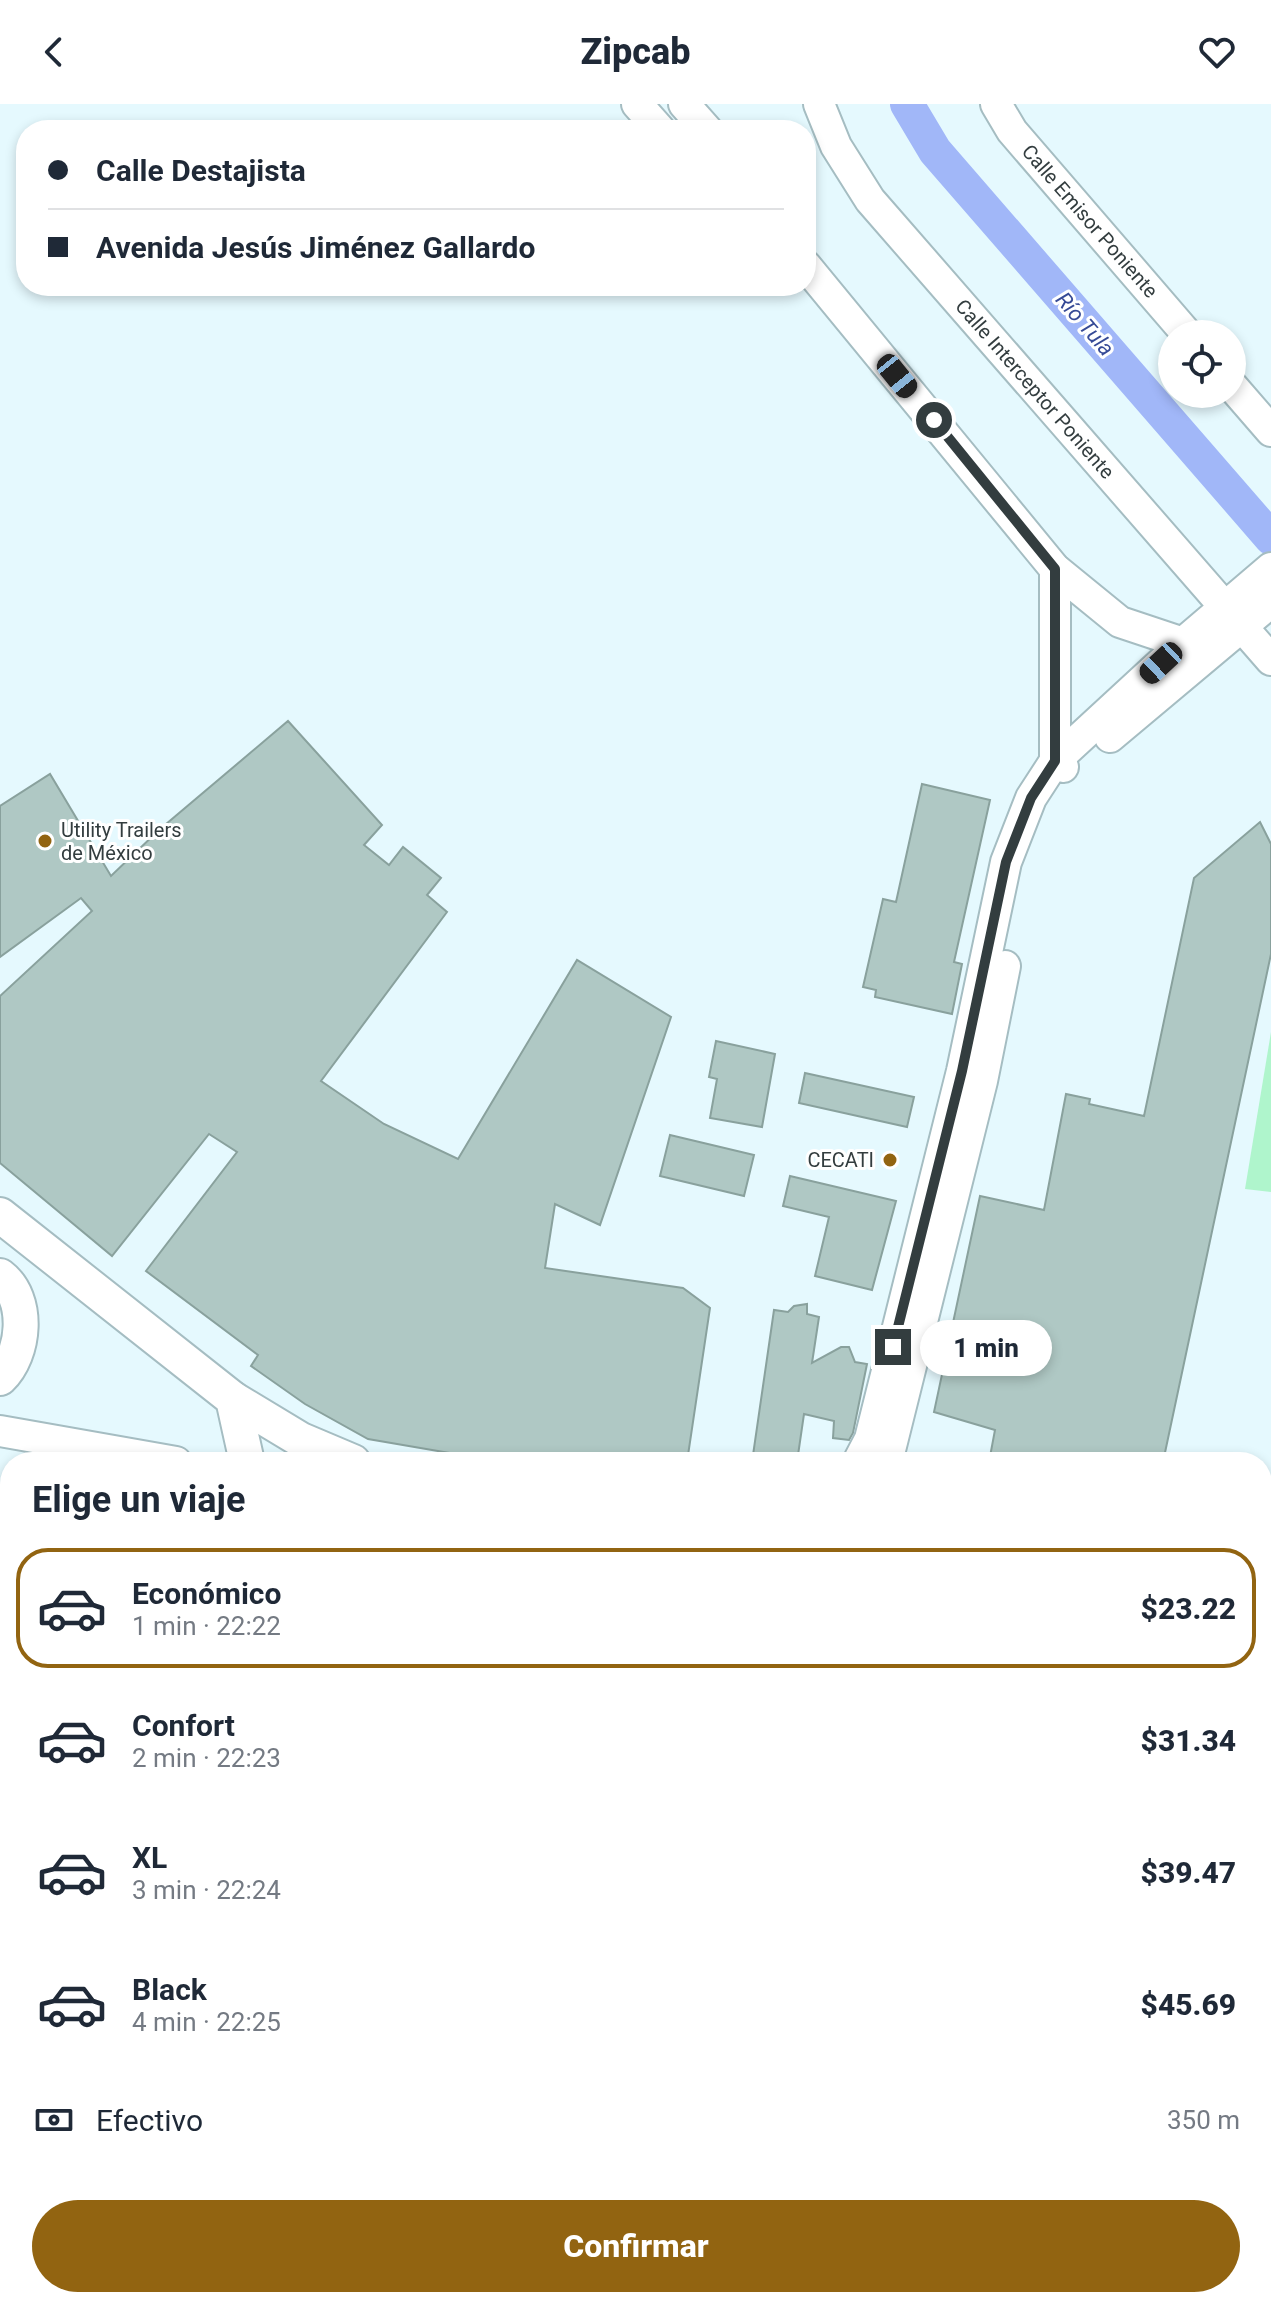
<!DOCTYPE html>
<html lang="es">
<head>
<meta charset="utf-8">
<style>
  body { margin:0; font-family:Roboto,sans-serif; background:#f2f2f3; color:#1f2937; height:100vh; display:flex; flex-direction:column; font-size:30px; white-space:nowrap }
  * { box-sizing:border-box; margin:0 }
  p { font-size:26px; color:#747a83 }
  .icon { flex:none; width:44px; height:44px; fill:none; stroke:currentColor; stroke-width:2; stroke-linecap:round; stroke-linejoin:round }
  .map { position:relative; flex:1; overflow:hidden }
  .details { position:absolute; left:0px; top:1348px; width:1272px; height:856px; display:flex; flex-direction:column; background:#fff; border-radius:32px 32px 0 0; box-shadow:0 4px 12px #0003 }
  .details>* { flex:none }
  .top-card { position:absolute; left:16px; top:16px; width:800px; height:176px; border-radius:32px; box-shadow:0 4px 12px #0003; display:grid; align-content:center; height:176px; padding:0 32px; background:#fff }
  .tools { position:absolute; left:1158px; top:216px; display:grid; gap:16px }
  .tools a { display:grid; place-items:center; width:88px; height:88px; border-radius:50%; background:#fff; box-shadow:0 4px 12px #0003; font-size:40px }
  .end { position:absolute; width:36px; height:36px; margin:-18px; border:10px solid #333d3f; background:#fff; box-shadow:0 0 0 4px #fff }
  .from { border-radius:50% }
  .bubble { position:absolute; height:56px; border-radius:28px; background:#fff; box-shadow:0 4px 12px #0003; font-size:26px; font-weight:800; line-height:56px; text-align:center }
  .car { position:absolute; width:24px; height:48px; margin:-24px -12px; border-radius:10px; box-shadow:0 0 6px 2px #0007; background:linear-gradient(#222 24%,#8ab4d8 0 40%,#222 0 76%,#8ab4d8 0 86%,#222 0) }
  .top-card b { display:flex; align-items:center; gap:28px; height:76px; font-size:30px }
  .top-card b+b { border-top:2px solid #e0e1e3 }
  .top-card i { width:20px; height:20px; background:#1f2937 }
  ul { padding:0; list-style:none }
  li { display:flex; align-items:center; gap:24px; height:120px; margin:0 16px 12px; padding:0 16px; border:4px solid transparent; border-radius:32px }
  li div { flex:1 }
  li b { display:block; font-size:30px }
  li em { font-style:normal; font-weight:800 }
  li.on { border-color:#926411 }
  li>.icon { width:72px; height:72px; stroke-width:1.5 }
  h2 { padding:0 32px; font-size:36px; line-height:96px }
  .pay { display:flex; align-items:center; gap:20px; height:88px; padding:0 32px; font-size:30px }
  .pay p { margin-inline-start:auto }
  .button { display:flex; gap:16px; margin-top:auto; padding:16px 32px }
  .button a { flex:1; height:92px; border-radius:48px; background:#926411; color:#fff; font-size:32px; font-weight:800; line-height:92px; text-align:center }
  header { display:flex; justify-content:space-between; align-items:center; height:104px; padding:0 32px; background:#fff; font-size:36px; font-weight:800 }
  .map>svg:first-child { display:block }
  .green { fill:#aff5cc }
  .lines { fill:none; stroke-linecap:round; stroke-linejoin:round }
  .river { stroke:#a1b7f8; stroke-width:34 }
  .building { fill:#afc8c4; stroke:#89a19d; stroke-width:2 }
  .street-casing { stroke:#a5bdc2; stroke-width:26 }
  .secondary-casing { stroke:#a5bdc2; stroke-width:34 }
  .primary-casing { stroke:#a5bdc2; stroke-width:38 }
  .street { stroke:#fff; stroke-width:22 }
  .secondary { stroke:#fff; stroke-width:30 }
  .primary { stroke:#fff; stroke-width:34 }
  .route { stroke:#333d3f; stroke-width:10 }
  .poi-dot { fill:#926411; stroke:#fff; stroke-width:3 }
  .labels { text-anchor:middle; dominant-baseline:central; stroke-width:6; stroke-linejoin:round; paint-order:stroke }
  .street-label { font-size:20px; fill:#333d3f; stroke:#fff }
  .poi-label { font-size:20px; fill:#333d3f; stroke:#fff; text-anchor:start }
  .water-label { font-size:22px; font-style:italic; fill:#364a96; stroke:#fff }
</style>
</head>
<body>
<header><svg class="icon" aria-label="back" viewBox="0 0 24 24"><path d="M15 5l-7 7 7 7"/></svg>Zipcab<svg class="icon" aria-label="heart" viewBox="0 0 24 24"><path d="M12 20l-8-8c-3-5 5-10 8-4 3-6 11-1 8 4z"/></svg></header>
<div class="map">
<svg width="1271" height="2204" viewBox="0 0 1271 2204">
  <rect width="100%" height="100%" fill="#e5f9fe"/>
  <!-- green -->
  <path class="green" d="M1271,928V1088L1245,1085Z"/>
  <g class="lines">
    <!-- river -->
    <path class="river" d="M907,0L935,47L1271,434"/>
  </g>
  <!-- building -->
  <g class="building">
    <path d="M288,617L382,721L364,741L389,761L403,743L441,774L427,791L447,808L321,977L384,1020L458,1055L577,856L671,913L600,1121L555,1100L545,1164L683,1184L710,1204L687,1358H502L368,1335L305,1300L251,1262L258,1251L146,1167L237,1048L209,1030L112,1152L0,1059V892L92,807L81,794L0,853V702L50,670L111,772L159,726Z"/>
    <path d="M922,680L990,696L954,858L962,860L952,910L875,893L876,886L863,883L883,795L896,798Z"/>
    <path d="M1260,718L1271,740V850L1163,1358H989L995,1326L934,1308L980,1092L1044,1106L1066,990L1090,995L1089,1000L1144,1012L1194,774Z"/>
    <path d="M716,937L775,950L762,1023L710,1014L717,975L709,973Z"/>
    <path d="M805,969L914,993L907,1023L799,999Z"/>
    <path d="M670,1031L754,1051L744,1092L660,1072Z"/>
    <path d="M790,1072L896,1097L872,1186L815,1172L829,1113L783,1102Z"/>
    <path d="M807,1200V1210L819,1213L812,1259L841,1243H849L855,1258L867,1260L853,1329L849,1336L833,1334L834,1317L804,1310L797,1358H752L774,1206L788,1208L794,1202Z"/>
  </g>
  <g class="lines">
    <defs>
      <g id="street">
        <path d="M1262,1562L1271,1564"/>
        <path d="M0,2186L10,2183"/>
        <path d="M882,2194L900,2204"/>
        <path d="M955,2204L957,2194"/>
      </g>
      <g id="secondary">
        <path d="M637,0L660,26"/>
        <path d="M684,0L707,26"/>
        <path d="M819,0L836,42L870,96L1271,556"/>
        <path d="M996,0L1012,27L1187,230"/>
        <path d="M806,162L1055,465L1120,518L1183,539L1192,550"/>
        <path d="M1232,282L1271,327"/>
        <path d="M1055,465V657L1063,663"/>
        <path d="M1110,633L1271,498"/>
        <path d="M0,1327L176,1358"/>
        <path d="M858,1358L870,1335L962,967L1006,758L1031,694L1055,657L1183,539L1271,464"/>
        <path d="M887,1358L982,977L1005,862"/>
        <path d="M0,1396L10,1397"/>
      </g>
      <g id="primary">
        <path d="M0,1111L233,1295L247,1358"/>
        <path d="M0,1172C30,1195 25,1250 0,1274"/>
        <path d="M233,1295L301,1336L353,1358"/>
        <path d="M0,1418L10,1430"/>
        <path d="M0,1536L10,1526"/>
        <path d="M0,1697L10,1687"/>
      </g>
    </defs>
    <!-- street casing -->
    <use href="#street" class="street-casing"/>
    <!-- secondary casing -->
    <use href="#secondary" class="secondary-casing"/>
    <!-- primary casing -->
    <use href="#primary" class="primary-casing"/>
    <!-- street -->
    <use href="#street" class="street"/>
    <!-- secondary -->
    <use href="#secondary" class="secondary"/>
    <!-- primary -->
    <use href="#primary" class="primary"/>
  </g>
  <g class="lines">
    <!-- route -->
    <path class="route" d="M893,1243L962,967L1006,758L1031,694L1055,657V465L934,316"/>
  </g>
  <!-- markers -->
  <g class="poi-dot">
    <circle cx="45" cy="737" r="8"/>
    <circle cx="890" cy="1056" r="8"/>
  </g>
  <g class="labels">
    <!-- street labels -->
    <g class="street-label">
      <text transform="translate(1090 117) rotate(49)">Calle Emisor Poniente</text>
      <text transform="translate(1035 285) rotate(49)">Calle Interceptor Poniente</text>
    </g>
    <!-- poi labels -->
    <g class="poi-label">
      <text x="61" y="726">Utility Trailers<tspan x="61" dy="23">de México</tspan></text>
      <text x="874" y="1056" text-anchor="end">CECATI</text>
    </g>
    <!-- water labels -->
    <g class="water-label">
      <text transform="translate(1085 220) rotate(49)">Río Tula</text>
    </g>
  </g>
</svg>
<div class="tools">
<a><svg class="icon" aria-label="locate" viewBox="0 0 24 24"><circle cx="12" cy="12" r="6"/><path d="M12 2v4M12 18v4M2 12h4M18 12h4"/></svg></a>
</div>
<i class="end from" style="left:934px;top:316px"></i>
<i class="end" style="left:893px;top:1243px"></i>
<div class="bubble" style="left:920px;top:1216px;width:132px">1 min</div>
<i class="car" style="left:897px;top:272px;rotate:141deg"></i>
<i class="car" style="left:1161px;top:559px;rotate:227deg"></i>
<div class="top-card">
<b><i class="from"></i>Calle Destajista</b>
<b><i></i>Avenida Jesús Jiménez Gallardo</b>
</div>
<section class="details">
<h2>Elige un viaje</h2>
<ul>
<li class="on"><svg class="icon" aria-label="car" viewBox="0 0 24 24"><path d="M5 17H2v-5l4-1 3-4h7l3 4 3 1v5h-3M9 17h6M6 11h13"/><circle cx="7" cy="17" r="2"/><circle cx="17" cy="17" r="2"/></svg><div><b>Económico</b><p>1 min · 22:22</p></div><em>$23.22</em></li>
<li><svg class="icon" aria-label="car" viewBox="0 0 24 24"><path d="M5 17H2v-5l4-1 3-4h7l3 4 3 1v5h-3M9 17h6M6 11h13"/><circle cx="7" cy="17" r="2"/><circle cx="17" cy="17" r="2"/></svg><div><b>Confort</b><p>2 min · 22:23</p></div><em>$31.34</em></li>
<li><svg class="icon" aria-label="car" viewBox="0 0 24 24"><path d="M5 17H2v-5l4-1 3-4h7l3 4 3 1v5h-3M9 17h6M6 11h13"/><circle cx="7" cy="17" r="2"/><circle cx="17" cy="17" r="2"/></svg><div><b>XL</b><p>3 min · 22:24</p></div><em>$39.47</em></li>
<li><svg class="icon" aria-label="car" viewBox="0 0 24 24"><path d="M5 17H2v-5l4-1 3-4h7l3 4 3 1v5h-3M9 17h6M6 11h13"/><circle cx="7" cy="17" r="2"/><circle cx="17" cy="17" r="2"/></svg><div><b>Black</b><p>4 min · 22:25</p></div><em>$45.69</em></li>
</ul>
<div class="pay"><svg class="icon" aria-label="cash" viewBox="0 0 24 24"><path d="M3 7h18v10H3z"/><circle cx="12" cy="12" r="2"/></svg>Efectivo<p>350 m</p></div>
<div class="button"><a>Confirmar</a></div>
</section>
</div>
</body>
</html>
